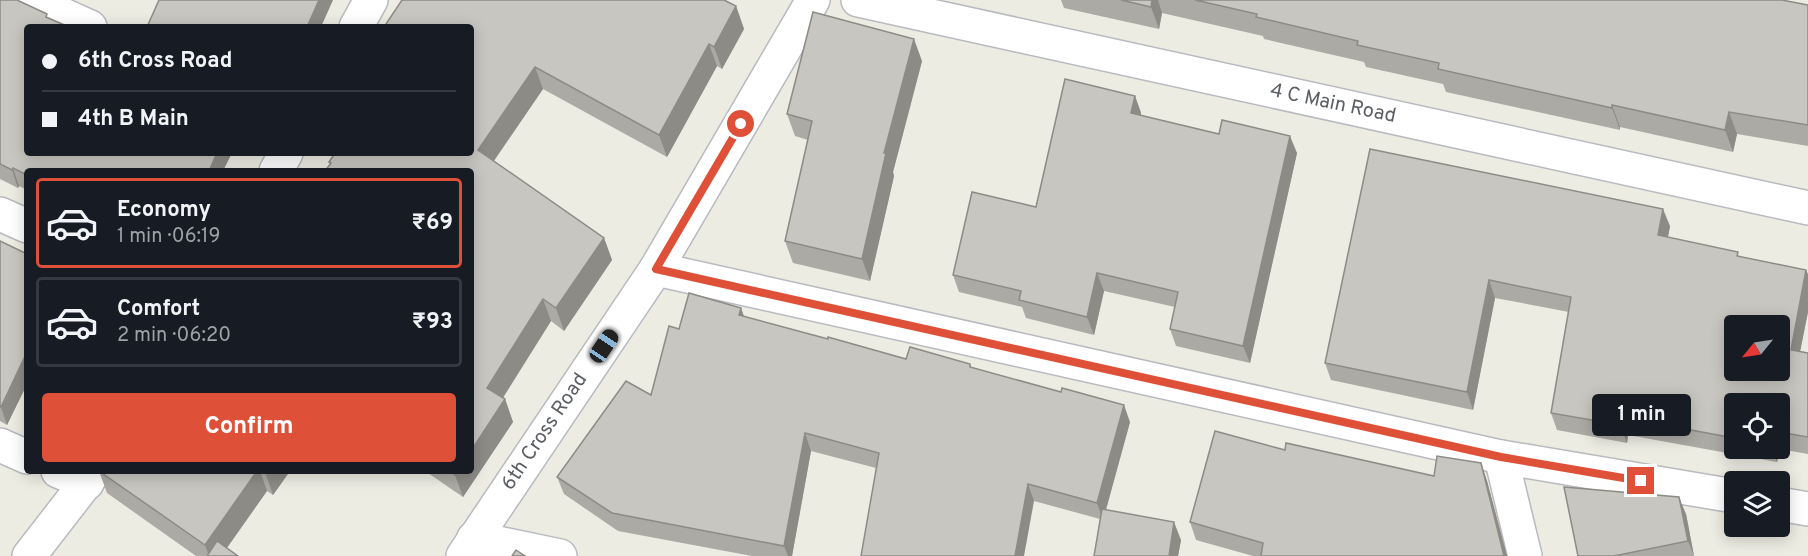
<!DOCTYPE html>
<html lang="en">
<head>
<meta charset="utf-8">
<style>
  body { margin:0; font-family:Overpass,sans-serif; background:#20242c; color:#f1f3f6; height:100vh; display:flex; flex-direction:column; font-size:22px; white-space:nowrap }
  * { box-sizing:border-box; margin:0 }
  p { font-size:20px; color:#9ea1a6 }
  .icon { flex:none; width:33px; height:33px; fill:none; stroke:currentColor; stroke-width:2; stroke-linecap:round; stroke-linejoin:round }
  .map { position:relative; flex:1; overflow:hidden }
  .sheet { position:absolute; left:24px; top:168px; width:450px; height:306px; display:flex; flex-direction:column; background:#171b24; border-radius:6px; box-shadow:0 3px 15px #0003 }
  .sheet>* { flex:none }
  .banner { position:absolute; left:24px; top:24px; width:450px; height:132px; border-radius:6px; box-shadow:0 3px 15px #0003; display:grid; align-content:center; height:132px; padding:0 18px; background:#171b24 }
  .needle { width:39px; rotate:240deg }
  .fabs { position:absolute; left:1724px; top:315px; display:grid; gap:12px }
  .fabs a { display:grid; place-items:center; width:66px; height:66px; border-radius:6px; background:#171b24; box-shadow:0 3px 15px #0003; font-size:30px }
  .end { position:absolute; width:27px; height:27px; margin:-14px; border:8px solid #de5038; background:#fff; box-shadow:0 0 0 3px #fff }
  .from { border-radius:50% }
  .bubble { position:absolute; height:42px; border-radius:6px; background:#171b24; box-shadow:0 3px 15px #0003; font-size:20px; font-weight:700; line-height:42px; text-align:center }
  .car { position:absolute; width:18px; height:36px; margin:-18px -9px; border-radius:8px; box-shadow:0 0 4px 2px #0007; background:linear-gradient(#222 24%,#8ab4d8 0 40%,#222 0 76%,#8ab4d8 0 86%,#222 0) }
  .banner b { display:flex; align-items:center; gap:21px; height:57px; font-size:22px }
  .banner b+b { border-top:2px solid #363941 }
  .banner i { width:15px; height:15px; background:#f1f3f6 }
  ul { padding:10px 0 0; list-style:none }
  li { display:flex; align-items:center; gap:18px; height:90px; margin:0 12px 9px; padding:0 6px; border:3px solid #363941; border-radius:6px }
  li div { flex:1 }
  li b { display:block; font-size:22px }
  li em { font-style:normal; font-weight:700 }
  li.selected { border-color:#de5038 }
  li>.icon { width:54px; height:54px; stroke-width:1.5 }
  .button { display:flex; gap:12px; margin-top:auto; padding:12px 18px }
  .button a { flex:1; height:69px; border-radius:6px; background:#de5038; color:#fff; font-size:24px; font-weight:700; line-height:69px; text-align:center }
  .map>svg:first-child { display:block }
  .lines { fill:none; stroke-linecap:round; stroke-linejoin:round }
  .street-casing { stroke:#b8babf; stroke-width:36 }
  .street { stroke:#fff; stroke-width:33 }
  .wall { fill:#acaaa5; fill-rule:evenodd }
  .shaded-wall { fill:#8c8b86 }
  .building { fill:#c8c6c0; stroke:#8c8b86; stroke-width:1.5; fill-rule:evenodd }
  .route { stroke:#de5038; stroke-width:8 }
  .labels { text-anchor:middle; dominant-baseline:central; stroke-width:4.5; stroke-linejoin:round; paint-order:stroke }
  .street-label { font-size:20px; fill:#5b5e63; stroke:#fff }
</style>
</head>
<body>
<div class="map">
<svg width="1808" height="556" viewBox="0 0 1808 556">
  <rect width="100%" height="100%" fill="#edece3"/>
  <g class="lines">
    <defs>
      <g id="street">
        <path d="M30,0L90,27"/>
        <path d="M858,0L1808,208"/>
        <path d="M356,27L371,0"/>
        <path d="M276,171L286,153"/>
        <path d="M0,214L27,226"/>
        <path d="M656,269L1501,457L1734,496"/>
        <path d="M0,445L27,457"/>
        <path d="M1501,457L1525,556"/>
        <path d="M58,471L87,483"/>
        <path d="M1779,504L1808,509"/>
        <path d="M474,538L560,556"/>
        <path d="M29,556L95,471"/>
        <path d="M463,556L656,269L813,0"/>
      </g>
    </defs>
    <!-- street casing -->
    <use href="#street" class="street-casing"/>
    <!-- street -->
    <use href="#street" class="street"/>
  </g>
  <!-- wall -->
  <g class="wall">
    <path d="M0,0L27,171V190L19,186L18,188L0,179Z"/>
    <path d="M1061,0H1782L1808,5V146L1737,134L1733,152L1620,127V130L1446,92L1443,84L1366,67L1364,62L1264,39L1263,36L1162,13L1159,29L1064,8Z"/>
    <path d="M736,6L744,29L722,69L717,66L667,157L543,89L494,161L604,238L612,260L564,331L551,321L503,398L505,399L513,422L463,497L425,471H471L329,162L471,27Z"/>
    <path d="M922,61L893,172L894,176L870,281L793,263L785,241L808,140L795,136L787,114Z"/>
    <path d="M1135,96L1141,113V115L1297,153L1250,363L1176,346L1170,329L1175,307L1104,291L1094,335L1026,318L1022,307L959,292L953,275L1036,207Z"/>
    <path d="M1370,149L1670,226L1668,237L1740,256L1808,312L1800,351L1808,353V454L1780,449L1777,462L1628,435L1627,443L1557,430L1551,413L1569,312L1495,298L1473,410L1331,380L1325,363ZM1734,404H1779V448H1734Z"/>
    <path d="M0,241L27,254V384L7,425L0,421Z"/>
    <path d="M741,308L744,317L906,359L970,364L971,367L1130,422L1106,510L1181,540L1178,556H1094L1100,519L1034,501L876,468L811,451L792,556H752L618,531L564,494L557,477L651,395L679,329Z"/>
    <path d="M1285,450L1434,476L1481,463L1487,481L1507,556H1253L1196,540L1190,522Z"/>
    <path d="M99,471H290L273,495L267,491L227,548L238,556H196L107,493Z"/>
    <path d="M1686,514L1694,556H1578Z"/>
  </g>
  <!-- shaded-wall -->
  <g class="shaded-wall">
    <path d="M319,0H333L321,27H307Z"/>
    <path d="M1152,0H1158L1162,13L1159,29L1151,7Z"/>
    <path d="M736,6L744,29L722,69L714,47Z"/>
    <path d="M914,39L922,61L893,172L894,176L870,281L862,259L884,153Z"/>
    <path d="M709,44L717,66L667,157L659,135Z"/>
    <path d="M535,67L543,89L486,172L478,150Z"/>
    <path d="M1135,96L1141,113L1137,131L1131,113Z"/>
    <path d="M1612,105L1620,127V130L1612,108Z"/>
    <path d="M1729,112L1737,134L1733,152L1725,130Z"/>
    <path d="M1290,136L1297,153L1250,363L1243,346Z"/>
    <path d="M217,153H232L223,171H209Z"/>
    <path d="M13,168L19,186L18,188L12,170Z"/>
    <path d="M1663,209L1670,226L1665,252L1658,235Z"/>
    <path d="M604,238L612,260L564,331L556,308Z"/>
    <path d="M1806,270L1808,274V312L1797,367L1791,350Z"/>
    <path d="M1097,273L1104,291L1094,335L1087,317Z"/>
    <path d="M1489,280L1495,298L1473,410L1467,392Z"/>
    <path d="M543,299L551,321L495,410L487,388Z"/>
    <path d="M741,308L747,325L739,315Z"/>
    <path d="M27,352V384L7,425L1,407Z"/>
    <path d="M505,399L513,422L463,497L455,475L457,471H471V451Z"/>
    <path d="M1124,405L1130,422L1103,520L1097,503Z"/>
    <path d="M1622,417L1628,435L1627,443L1620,425Z"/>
    <path d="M805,433L811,451L792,556H788L784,546Z"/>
    <path d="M1779,446L1780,449L1777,462L1772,448H1779Z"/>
    <path d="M1481,463L1487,481L1507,556H1504Z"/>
    <path d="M257,471H260L267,491L221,556H209L205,545Z"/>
    <path d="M265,471H290L273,495L265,472Z"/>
    <path d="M1028,484L1034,501L1024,556H1015Z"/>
    <path d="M1679,497L1686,514L1694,556L1688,541Z"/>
    <path d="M1174,522L1181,540L1178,556H1169Z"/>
  </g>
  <!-- building -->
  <g class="building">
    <path d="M0,0H17L47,14L46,17L69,27H27V153H217L209,171H27V175L13,168L12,170L0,164Z"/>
    <path d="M159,0H319L307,27H147Z"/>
    <path d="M402,0H724L736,6L714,47L709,44L659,135L535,67L478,150L604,238L556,308L543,299L487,388L505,399L471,451V171H325L331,163L329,162L335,153H471V27H384Z"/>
    <path d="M1121,0H1152L1151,7Z"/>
    <path d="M1195,0H1782L1808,5V125L1729,112L1725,130L1612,105V108L1438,69L1439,63L1357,45L1358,41L1256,17L1257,14Z"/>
    <path d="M813,12L914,39L884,153H886L862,259L785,241L812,121L787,114Z"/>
    <path d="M1065,79L1135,96L1131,113L1219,134L1222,120L1290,136L1243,346L1170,329L1178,292L1097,273L1087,317L1019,300L1021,291L953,275L972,192L1036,207Z"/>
    <path d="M1370,149L1663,209L1658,235L1738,252L1737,256L1806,270L1791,350L1808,353V437L1779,432V404H1734V438L1622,417L1620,425L1551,413L1571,297L1489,280L1467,392L1325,363ZM1734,326H1779V370H1734Z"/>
    <path d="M0,241L27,254V352L1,407H0Z"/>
    <path d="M689,293L741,308L739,315L828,339V337L906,359L910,347L970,364V367L1061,392L1062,388L1124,405L1097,503L1028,484L1015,556H861L879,453L805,433L784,546L612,513L557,477L626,381L651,395L669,326L679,329Z"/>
    <path d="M1215,431L1285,450L1286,443L1434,476L1437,456L1481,463L1504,556H1261L1263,543L1190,522Z"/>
    <path d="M99,471H257L205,545Z"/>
    <path d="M450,471H457L455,475Z"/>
    <path d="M1564,487L1679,497L1688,541L1614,556H1578Z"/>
    <path d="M1102,509L1174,522L1169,556H1094Z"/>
    <path d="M217,541L238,556H207Z"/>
    <path d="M516,550L525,556H512Z"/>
  </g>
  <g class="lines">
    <!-- route -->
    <path class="route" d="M741,124L656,269L1501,457L1641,481"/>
  </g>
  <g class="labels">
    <!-- street labels -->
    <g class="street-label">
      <text transform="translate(1333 104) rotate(12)">4 C Main Road</text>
      <text transform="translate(545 432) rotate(-56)">6th Cross Road</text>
    </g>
  </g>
</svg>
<div class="fabs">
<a><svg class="needle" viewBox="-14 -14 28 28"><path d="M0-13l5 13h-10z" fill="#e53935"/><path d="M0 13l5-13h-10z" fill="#9ea1a6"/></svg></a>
<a><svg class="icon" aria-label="locate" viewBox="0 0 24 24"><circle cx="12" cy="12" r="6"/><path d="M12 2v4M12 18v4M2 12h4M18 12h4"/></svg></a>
<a><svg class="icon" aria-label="layers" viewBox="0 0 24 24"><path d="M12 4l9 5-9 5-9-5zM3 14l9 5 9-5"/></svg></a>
</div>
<i class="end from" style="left:741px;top:124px"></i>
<i class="end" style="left:1641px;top:481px"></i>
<div class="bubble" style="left:1592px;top:394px;width:99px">1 min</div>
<i class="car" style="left:604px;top:346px;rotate:34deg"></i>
<div class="banner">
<b><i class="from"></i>6th Cross Road</b>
<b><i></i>4th B Main</b>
</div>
<section class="sheet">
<ul>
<li class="selected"><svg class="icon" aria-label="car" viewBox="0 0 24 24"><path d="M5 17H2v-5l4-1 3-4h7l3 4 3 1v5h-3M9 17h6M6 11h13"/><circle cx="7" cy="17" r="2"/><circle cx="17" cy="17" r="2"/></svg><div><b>Economy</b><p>1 min · 06:19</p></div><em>₹69</em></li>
<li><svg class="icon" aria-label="car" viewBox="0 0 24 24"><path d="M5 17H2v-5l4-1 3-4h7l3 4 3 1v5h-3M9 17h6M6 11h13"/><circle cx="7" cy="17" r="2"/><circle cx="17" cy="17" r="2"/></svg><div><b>Comfort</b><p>2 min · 06:20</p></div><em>₹93</em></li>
</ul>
<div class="button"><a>Confirm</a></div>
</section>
</div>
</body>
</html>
